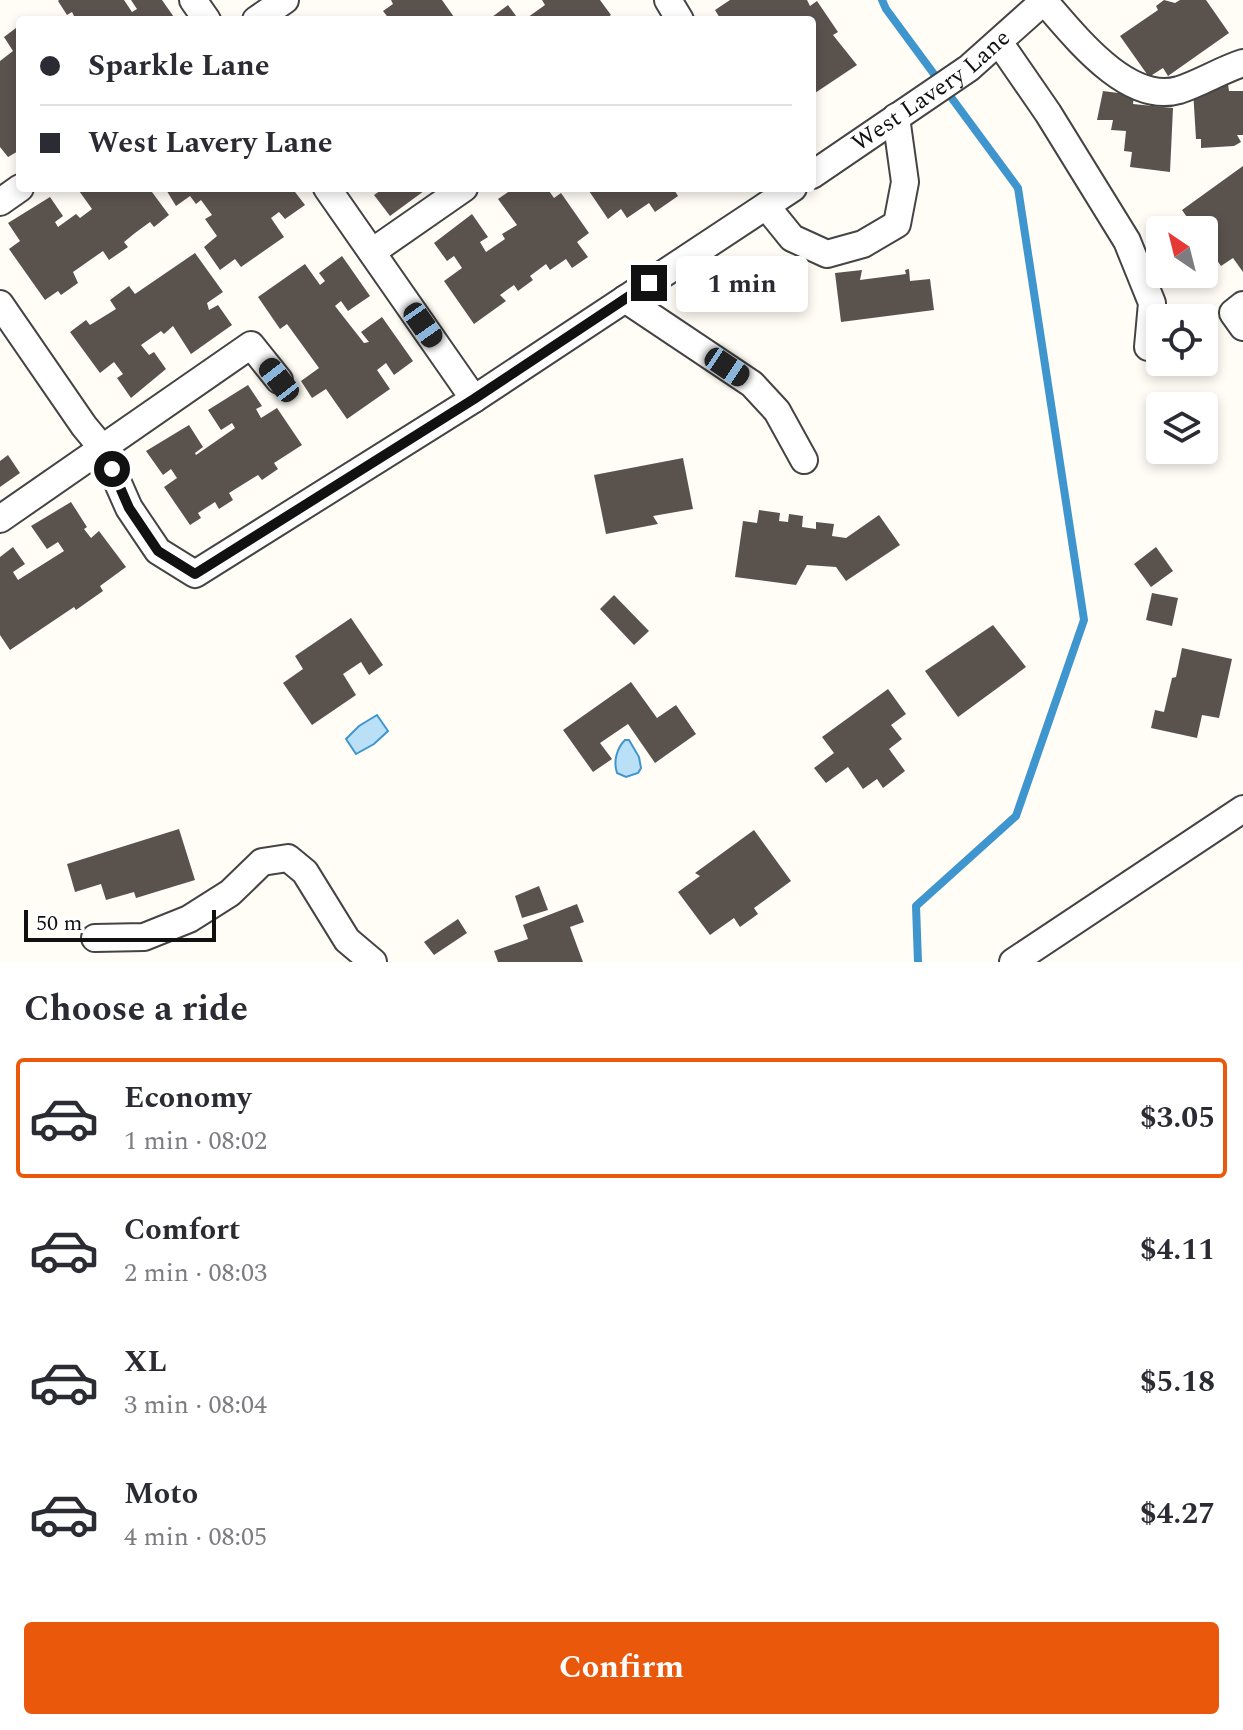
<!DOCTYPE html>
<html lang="en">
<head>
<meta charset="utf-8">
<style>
  body { margin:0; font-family:Spectral,serif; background:#f7f7f7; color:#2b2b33; height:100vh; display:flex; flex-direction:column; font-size:30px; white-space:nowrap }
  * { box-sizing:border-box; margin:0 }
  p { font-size:26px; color:#7c7c81 }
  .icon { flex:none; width:44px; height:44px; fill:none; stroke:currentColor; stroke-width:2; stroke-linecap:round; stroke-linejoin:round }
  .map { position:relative; height:962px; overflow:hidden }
  .drawer { display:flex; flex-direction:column; background:#fff; flex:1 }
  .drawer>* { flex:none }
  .guide { position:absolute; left:16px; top:16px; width:800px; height:176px; border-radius:8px; box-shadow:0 4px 12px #0003; display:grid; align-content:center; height:176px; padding:0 24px; background:#fff }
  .needle { width:52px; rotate:325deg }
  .fabs { position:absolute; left:1146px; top:216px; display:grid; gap:16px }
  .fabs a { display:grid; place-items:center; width:72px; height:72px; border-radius:8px; background:#fff; box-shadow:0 4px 12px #0003; font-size:40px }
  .scale { position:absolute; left:24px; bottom:20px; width:192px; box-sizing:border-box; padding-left:8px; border:4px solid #111; border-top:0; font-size:22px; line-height:28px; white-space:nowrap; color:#111; -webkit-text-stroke:6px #fff; paint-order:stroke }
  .end { position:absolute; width:36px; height:36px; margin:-18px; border:10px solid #111; background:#fff; box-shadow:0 0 0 4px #fff }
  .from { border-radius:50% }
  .bubble { position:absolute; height:56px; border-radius:8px; background:#fff; box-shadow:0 4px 12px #0003; font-size:26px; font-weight:700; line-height:56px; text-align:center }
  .car { position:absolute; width:24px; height:48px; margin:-24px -12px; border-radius:10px; box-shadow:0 0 6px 2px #0007; background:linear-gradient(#222 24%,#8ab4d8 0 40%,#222 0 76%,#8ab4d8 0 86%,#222 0) }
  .guide b { display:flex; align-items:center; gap:28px; height:76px; font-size:30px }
  .guide b+b { border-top:2px solid #e1e1e2 }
  .guide i { width:20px; height:20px; background:#2b2b33 }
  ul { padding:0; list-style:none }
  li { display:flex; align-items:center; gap:24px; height:120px; margin:0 16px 12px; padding:0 8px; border:4px solid transparent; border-radius:8px }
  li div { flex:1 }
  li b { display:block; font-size:30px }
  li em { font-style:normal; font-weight:700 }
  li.selected { border-color:#ea580c }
  li>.icon { width:72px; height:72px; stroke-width:1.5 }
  h2 { padding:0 24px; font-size:36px; line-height:96px }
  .cta { display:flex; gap:16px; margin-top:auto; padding:16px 24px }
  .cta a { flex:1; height:92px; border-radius:8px; background:#ea580c; color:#fff; font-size:32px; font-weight:700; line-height:92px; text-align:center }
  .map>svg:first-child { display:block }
  .water { fill:#b9e0f7; stroke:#3f96cf; stroke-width:2 }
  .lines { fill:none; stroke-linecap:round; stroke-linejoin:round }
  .stream { stroke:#3f96cf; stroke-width:8 }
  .building { fill:#5a524d }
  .minor-casing { stroke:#444; stroke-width:30 }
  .minor { stroke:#fff; stroke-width:26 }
  .route { stroke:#111; stroke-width:10 }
  .labels { text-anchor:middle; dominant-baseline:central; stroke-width:8; stroke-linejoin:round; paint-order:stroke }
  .street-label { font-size:24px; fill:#111; stroke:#fff }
</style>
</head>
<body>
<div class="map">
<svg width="1243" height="962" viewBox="0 0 1243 962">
  <rect width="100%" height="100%" fill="#fffdf5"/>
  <!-- water -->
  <g class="water">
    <path d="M377,715L388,731L374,744L356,754L346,739L359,726Z"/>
    <path d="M629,740L639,757L641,768L638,773L626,777L617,773C613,761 617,748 625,740Z"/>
  </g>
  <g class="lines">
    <!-- stream -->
    <path class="stream" d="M882,0L886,9L1018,188L1084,620L1016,816L916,906L918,962"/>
  </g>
  <!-- building -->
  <g class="building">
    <path d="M59,0H124L132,12L137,9L131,0H162L176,20H76L72,12L67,15L58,1Z"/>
    <path d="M391,0H442L454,17L450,20H390L383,11L393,4Z"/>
    <path d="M542,0H600L611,15L608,17L610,20H524L545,5Z"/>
    <path d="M730,0H807L810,6L817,1L838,32L833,35L857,65L815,93L812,88V20H721L715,10Z"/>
    <path d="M1164,0L1175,3L1180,0H1206L1229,33L1168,76L1163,68L1149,77L1120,36L1158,10L1156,6Z"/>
    <path d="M508,5L519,20H488Z"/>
    <path d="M20,25V107L17,109L20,114V150L8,157L0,147V61L13,51L4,37Z"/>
    <path d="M1228,84L1229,91H1243V135H1237L1241,142L1234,146L1201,148V139H1196L1193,90Z"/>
    <path d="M1103,91L1134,95L1133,104L1173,108L1170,172L1130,167L1132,152L1124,151L1126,131L1111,130L1113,120H1097Z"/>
    <path d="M1243,166V272L1233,258L1221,266L1204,242V230H1196L1182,210Z"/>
    <path d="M77,188H149L169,215L154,227L150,222L135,233L124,242L128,247L109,260L103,251L73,272L78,283L61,295L58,291L45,300L9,249L20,241L8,223L50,197L63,216L55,222L58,227L76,214L80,218L92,209Z"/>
    <path d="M165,188H255L257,191L261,188H292L305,205L285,219L279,212L271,218L284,237L241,267L235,259L220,270L204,247L217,236L205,219L212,215L201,200L196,204L190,196L176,206Z"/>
    <path d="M384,188H428L390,216L374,195Z"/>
    <path d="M514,188H547L554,198L561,193L589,233L577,242L588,257L572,268L566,259L550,270L546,264L530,276L533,280L518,291L514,285L500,295L506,301L474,324L444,281L462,268L454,256L447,261L434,243L472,214L488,237L480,242L486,252L505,239L502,234L517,225L498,199Z"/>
    <path d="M587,188H673L678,196L655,212L649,203L627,218L621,209L608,219Z"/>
    <path d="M195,253L223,292L207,303L209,310L218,305L232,325L191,354L173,326L164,334L161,331L141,345L149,355L154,352L166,369L131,398L117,378L123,374L114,362L100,373L70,332L86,320L90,325L116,309L110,300L129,286L135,294Z"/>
    <path d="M342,256L370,296L348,311L341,301L335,306L364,343L369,342L361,332L382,317L413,361L394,375L386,363L377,370L390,389L347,419L326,389L312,398L301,381L319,368L287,324L280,329L258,297L305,264L320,285L325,281L319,273Z"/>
    <path d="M909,269L910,281L930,279L934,310L841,322L835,273L862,270L860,280L906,274L905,270Z"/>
    <path d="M248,385L262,406L256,409L261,418L277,408L302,445L274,463L278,469L262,480L258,475L229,493L233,500L219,509L215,502L198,513L201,518L190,525L164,487L177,478L171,469L163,475L146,451L189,425L203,447L195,453L196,455L235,428L232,423L221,430L208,410Z"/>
    <path d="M8,455L20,473L0,487V461Z"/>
    <path d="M683,458L693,509L653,516L658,524L606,534L594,475Z"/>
    <path d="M71,502L87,527L84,529L91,538L99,531L126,567L100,586L103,591L76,610L74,607L10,650L0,635V557L13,547L25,564L13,572L18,580L64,551L58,542L47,549L31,526Z"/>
    <path d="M759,510L780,513L779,521L788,522L789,514L803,516L802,527L816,529V522L834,524L832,536L846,538L879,515L900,545L846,581L836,567L807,565L796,585L735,577L743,521L757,523Z"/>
    <path d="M1156,547L1173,571L1151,587L1134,564Z"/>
    <path d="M1152,593L1178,598L1172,626L1146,620Z"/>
    <path d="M614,595L649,631L634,645L600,609Z"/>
    <path d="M351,618L383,665L369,675L361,662L343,674L356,695L312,725L283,683L303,669L295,656Z"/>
    <path d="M993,625L1026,667L958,717L925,671Z"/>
    <path d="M1182,648L1232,659L1219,718L1202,715L1197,738L1151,728L1155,710L1164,712L1172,678L1176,677Z"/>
    <path d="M631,682L657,718L676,705L696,734L655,763L628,724L600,743L612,759L593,772L563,730Z"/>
    <path d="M888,689L906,714L891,725L902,739L889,749L905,771L883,788L877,779L863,789L848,767L826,783L814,768L834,753L822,737Z"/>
    <path d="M179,829L195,880L136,898L134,892L106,900L101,884L75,892L67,864Z"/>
    <path d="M754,830L791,881L754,908L758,914L740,927L734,918L710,935L678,892L700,876L695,873Z"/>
    <path d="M539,886L548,910L522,918L515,896Z"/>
    <path d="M577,904L584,922L570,927L583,962H498L494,951L528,939L523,925Z"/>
    <path d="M458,919L467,933L434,955L424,942Z"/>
  </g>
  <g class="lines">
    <defs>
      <g id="minor">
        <path d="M193,0L207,20"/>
        <path d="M668,0L680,20"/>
        <path d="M1044,1C1074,35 1127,105 1179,90C1201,83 1221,70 1243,63"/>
        <path d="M256,20L285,0"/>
        <path d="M999,42L1048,113L1127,241L1152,303L1148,347"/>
        <path id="s1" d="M812,175L969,68L1045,0"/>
        <path d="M327,188L474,399"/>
        <path d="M0,202L20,188"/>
        <path d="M766,206L792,238L827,254L863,244L897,224L905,182L896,117"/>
        <path d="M372,252L464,188"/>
        <path d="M625,299L752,384L777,411L804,460"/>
        <path d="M0,304L84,426L103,449L129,508L158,551L195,574L474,399L793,188"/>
        <path d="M1243,305L1233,313L1243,327"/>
        <path d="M0,519L251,345L279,380"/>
        <path d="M95,938L144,937L189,919L230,893L262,862L288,858L305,872L347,940L373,962"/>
        <path d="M1013,962L1243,809"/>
      </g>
    </defs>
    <!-- minor casing -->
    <use href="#minor" class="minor-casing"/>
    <!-- minor -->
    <use href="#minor" class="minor"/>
  </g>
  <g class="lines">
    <!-- route -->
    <path class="route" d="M112,469L129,508L158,551L195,574L474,399L649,283"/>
  </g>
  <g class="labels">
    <!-- street labels -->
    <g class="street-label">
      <text stroke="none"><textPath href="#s1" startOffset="146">West Lavery Lane</textPath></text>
    </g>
  </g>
</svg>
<div class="fabs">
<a><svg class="needle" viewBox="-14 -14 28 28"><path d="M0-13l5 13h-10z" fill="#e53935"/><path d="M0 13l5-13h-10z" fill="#7c7c81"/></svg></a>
<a><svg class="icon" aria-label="locate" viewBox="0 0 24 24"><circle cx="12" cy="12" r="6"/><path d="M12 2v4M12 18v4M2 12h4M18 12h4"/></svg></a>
<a><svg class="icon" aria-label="layers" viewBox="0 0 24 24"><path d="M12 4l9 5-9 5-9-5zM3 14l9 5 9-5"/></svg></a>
</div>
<div class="scale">50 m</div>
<i class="end from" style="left:112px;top:469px"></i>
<i class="end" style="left:649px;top:283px"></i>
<div class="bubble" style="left:676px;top:256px;width:132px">1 min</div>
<i class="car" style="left:423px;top:325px;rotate:145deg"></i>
<i class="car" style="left:727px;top:367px;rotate:124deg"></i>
<i class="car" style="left:279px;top:380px;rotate:322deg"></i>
<div class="guide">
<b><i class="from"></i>Sparkle Lane</b>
<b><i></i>West Lavery Lane</b>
</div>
</div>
<section class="drawer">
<h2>Choose a ride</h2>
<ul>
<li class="selected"><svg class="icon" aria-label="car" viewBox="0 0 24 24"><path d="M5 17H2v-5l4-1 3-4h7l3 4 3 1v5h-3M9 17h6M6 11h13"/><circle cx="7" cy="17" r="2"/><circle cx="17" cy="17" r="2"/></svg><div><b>Economy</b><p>1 min · 08:02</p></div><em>$3.05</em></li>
<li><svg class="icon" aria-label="car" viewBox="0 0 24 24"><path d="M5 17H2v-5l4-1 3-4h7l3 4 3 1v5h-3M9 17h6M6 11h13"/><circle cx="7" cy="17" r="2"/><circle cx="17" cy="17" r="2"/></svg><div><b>Comfort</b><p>2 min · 08:03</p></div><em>$4.11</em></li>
<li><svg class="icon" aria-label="car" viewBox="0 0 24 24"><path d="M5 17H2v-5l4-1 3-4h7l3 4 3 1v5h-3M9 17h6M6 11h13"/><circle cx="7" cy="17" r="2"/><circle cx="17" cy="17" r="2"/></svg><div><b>XL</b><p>3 min · 08:04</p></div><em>$5.18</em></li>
<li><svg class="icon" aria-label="car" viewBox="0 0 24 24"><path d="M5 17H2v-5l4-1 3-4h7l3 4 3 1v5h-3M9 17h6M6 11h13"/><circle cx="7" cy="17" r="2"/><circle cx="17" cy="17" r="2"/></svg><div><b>Moto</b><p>4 min · 08:05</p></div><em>$4.27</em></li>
</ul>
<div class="cta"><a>Confirm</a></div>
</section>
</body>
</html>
